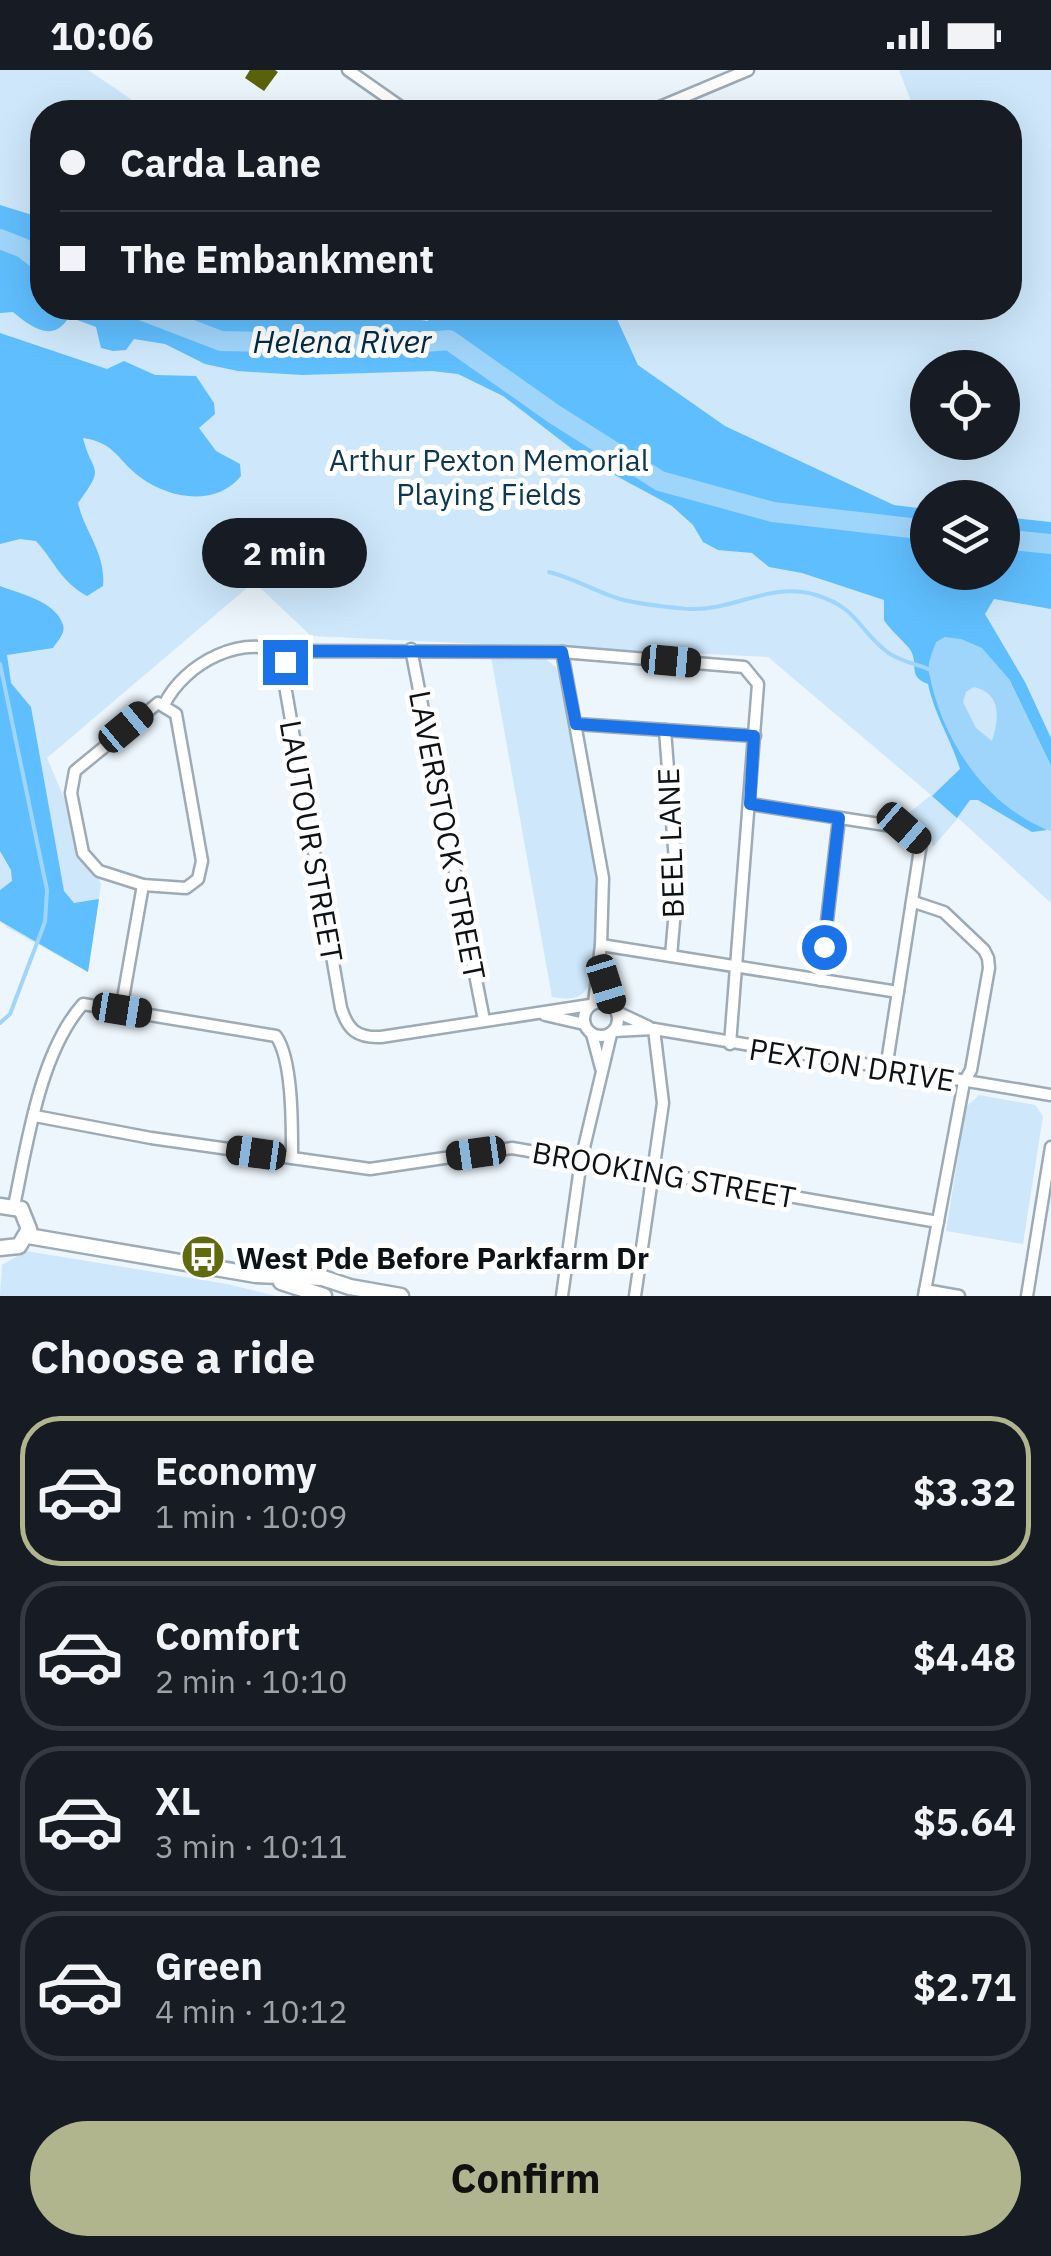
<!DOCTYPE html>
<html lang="en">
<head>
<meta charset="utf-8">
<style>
  body { margin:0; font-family:"IBM Plex Sans",sans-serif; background:#242831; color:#f1f3f6; height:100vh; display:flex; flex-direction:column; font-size:38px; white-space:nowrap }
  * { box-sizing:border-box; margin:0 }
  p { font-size:32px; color:#9ea1a6 }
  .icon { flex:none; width:55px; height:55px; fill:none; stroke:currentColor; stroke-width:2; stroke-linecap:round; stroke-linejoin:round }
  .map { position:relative; height:1226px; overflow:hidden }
  .side { display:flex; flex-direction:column; background:#171b24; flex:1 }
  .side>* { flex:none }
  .top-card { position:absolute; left:30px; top:30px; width:992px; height:220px; border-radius:40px; box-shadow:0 10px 40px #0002; display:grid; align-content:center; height:220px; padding:0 30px; background:#171b24 }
  .tools { position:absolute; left:910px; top:280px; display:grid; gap:20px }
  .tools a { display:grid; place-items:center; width:110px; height:110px; border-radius:50%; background:#171b24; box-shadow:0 10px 40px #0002; font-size:50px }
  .end { position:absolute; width:45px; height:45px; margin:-22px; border:12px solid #1a73e8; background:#fff; box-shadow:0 0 0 5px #fff }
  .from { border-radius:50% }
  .bubble { position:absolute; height:70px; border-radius:35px; background:#171b24; box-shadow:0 10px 40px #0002; font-size:32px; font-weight:800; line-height:70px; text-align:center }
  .car { position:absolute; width:30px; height:60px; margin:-30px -15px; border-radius:12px; box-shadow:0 0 8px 2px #0007; background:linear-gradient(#222 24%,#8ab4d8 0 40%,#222 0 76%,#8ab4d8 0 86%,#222 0) }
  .top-card b { display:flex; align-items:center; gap:35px; height:95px; font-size:38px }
  .top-card b+b { border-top:2px solid #363941 }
  .top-card i { width:25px; height:25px; background:#f1f3f6 }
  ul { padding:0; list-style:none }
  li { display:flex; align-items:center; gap:30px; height:150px; margin:0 20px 15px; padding:0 10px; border:5px solid #363941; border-radius:40px }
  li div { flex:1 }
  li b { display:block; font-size:38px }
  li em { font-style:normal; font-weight:800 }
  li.active { border-color:#b0b58e }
  li>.icon { width:90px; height:90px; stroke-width:1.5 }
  h2 { padding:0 30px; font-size:45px; line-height:120px }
  .primary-button { display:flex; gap:20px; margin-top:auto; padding:20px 30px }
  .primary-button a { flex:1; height:115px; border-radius:60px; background:#b0b58e; color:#111; font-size:40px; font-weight:800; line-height:115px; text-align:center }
  .status { display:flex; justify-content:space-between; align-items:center; height:70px; padding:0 50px; background:#171b24; direction:ltr }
  .status svg { height:28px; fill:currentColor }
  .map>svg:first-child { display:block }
  .green { fill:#cee7fb; fill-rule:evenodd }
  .forest { fill:#5fbefe }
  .water { fill:#a0d5fb; fill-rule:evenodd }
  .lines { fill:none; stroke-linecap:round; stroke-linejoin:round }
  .stream { stroke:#a0d5fb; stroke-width:4 }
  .river { stroke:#a0d5fb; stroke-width:20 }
  .building { fill:#5a620b }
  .street-casing { stroke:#9dabb6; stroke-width:15 }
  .secondary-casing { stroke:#9dabb6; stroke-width:19 }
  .street { stroke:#fff; stroke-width:10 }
  .secondary { stroke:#fff; stroke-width:14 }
  .route { stroke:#1a73e8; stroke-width:12 }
  .labels { text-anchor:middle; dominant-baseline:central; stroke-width:10; stroke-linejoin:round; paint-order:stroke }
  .park-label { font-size:30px; fill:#0d364f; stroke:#fff }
  .street-label { font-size:30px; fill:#0d1216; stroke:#fff }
  .poi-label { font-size:30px; font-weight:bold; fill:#0d1216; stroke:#fff; text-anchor:start }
  .water-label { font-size:32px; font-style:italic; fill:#022c45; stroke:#fff }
</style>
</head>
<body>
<div class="status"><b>10:06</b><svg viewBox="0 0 49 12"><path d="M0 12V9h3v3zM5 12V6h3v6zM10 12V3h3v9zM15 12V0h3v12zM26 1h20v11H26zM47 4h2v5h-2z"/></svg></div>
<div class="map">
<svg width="1051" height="1226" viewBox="0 0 1051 1226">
  <rect width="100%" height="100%" fill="#edf6fd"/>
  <!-- green -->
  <g class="green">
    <path d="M0,0H88L150,42H42V238H594L665,375L928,502H1002L1051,493V833L958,748L933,777C929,757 924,751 903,748L931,725L768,587L311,566L254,512L47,688L101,814L88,902L8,858L0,851Z"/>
    <path d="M899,0H1051V452L1003,447L1002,428H928L927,439L894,435L725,356L638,295L612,238H1010V42H915ZM928,298H1002V372H928Z"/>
    <path d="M491,587H543L560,600C570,654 624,889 582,924C573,931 562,928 552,927Z"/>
    <path d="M979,1025L1035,1035L1043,1046L1023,1174L946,1161L966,1037Z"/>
    <path d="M26,1181L227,1214L276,1226H0L2,1195Z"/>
  </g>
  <!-- forest -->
  <g class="forest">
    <path d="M0,135L42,148V238H388L400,247L428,251L429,238H612L638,295L725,356L894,435L927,439L928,502H1002L1003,447L1051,452V539L994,529L985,544L1025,612L1051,668V696L1009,609L928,599L948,660L998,729L1047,760L1032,762L978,730H970L957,748L932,726L960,699C951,669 934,644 928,614C907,606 919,596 911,581C908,575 890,560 884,550V530L802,503L769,497L752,483L718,480L703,472L693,455L672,436L585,389L503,326L458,304L432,301L302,305L238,301L205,294L165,274L134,269L126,280L113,281L101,278L96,257L69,247C53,274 31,257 13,242L0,243Z"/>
    <path d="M0,263L107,299L124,291L155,305L196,306L214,333L215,344L199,358L216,381L240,394L241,406C216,437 169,429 140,407C116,389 116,373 83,368C92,405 107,394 78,433C85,463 106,483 103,516L87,526C59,510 56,493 36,471L20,469L0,474Z"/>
    <path d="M0,516C20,524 56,531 63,555C66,563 57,572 53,578L7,585L11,613L31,637L64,821L74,833L99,829L88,902L0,851V820L12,811L11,800L0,781Z"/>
  </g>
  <!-- water -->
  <path class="water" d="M945,567L961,569L982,578L1009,609L1051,696V761C985,737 941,668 929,602C927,593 933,581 936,572ZM974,617C1002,624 999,648 992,671L976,658L963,632L966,622Z"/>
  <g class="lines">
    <!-- stream -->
    <g class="stream">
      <path d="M549,502C574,508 596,522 620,529C642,535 666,537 689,539C734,541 771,511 816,525C858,538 857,558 886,581C898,591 914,593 928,599"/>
      <path d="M0,594L47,820L45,852L10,944L0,953"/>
    </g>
    <!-- river -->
    <g class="river">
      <path d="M0,169L23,178L42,193"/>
      <path d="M135,238L221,271L389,275L449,270L554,344L660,411L773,442L928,460"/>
      <path d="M1002,469L1051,474"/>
    </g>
  </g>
  <!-- building -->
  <path class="building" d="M250,0H275L278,2L264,21L245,8Z"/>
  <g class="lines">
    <defs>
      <g id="street">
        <path d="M348,0L408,42"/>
        <path d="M648,42L748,0"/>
        <path d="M411,579L484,950"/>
        <path d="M562,582L603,808L601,875L594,933"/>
        <path d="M158,633L176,644L202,791L198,809L186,818L143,815L99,801L83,783L71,723L75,701Z"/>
        <path d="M164,635C184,593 246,560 289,586"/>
        <path d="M576,654L755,666"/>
        <path d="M665,660L677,817L671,886"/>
        <path d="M750,734L905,758L921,773L886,999"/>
        <path d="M914,832L944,842L984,880L988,888L989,898L971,1000L964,1012L924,1226"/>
        <path d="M601,875L898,922"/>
        <path d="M601,897L613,936"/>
        <path d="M820,910L839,748"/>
        <circle cx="601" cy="949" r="17"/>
        <path d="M590,935L381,967C357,968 348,960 341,938L283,604L289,586L303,581L562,582L744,597L758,614L730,974"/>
        <path d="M121,940L143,815"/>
        <path d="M617,942L649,957"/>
        <path d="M545,945L584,954"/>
        <path d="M614,961L654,959L1051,1025"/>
        <path d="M592,964L601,998"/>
        <path d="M35,1046L151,1068L370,1099L512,1078L938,1152"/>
        <path d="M14,1136C27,1074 40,982 83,934L276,966C293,990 292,1058 292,1088"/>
        <path d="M925,1220L959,1226"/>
        <path d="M562,1226L581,1090L611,964"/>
        <path d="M635,1226L663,1033L654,959"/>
        <path d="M1027,1226L1051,1077"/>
      </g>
      <g id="secondary">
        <path d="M0,1136L21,1139L29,1159L19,1176L0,1178"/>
        <path d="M28,1166L256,1205L323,1208L350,1217L401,1226"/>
        <path d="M281,1212L324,1226"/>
      </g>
    </defs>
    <!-- street casing -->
    <use href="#street" class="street-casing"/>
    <!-- secondary casing -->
    <use href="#secondary" class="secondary-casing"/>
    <!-- street -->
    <use href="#street" class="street"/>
    <!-- secondary -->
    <use href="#secondary" class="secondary"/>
  </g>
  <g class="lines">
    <!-- route -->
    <path class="route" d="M285,592L289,586L303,581L562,582L576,654L754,666L750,734L839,748L824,877"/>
  </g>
  <!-- icons -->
  <defs>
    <symbol id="bus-disc" viewBox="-11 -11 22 22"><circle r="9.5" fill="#616a0e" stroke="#fff"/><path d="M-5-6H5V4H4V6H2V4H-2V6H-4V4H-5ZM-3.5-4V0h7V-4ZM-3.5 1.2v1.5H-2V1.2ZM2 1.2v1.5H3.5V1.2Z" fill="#fff"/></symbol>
  </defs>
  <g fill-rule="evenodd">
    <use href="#bus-disc" x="178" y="1162" width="50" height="50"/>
  </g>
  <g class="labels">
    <!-- park labels -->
    <g class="park-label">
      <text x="489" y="389">Arthur Pexton Memorial<tspan x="489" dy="34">Playing Fields</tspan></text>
    </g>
    <!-- street labels -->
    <g class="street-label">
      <text transform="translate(448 765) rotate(79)">LAVERSTOCK STREET</text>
      <text transform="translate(312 771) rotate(80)">LAUTOUR STREET</text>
      <text transform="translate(670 773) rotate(-92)">BEEL LANE</text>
      <text transform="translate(852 994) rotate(9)">PEXTON DRIVE</text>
      <text transform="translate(664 1104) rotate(10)">BROOKING STREET</text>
    </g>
    <!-- poi labels -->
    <g class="poi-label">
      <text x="236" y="1187">West Pde Before Parkfarm Dr</text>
    </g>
    <!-- water labels -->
    <g class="water-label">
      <text x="342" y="271">Helena River</text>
    </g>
  </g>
</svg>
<div class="tools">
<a><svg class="icon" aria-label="locate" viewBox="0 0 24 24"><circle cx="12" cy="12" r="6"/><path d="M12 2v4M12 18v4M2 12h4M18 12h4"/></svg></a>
<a><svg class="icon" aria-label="layers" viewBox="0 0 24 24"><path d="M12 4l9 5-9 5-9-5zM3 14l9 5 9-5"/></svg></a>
</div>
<i class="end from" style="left:824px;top:877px"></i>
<i class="end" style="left:285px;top:592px"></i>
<div class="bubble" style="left:202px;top:448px;width:165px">2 min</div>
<i class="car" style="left:671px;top:591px;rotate:95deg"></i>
<i class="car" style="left:126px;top:657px;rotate:50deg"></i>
<i class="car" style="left:904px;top:758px;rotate:131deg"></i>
<i class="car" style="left:606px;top:914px;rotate:163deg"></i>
<i class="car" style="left:122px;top:940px;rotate:99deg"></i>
<i class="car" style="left:256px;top:1083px;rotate:278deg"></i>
<i class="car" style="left:476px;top:1083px;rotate:262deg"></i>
<div class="top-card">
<b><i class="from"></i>Carda Lane</b>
<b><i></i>The Embankment</b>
</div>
</div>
<section class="side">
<h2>Choose a ride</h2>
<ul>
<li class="active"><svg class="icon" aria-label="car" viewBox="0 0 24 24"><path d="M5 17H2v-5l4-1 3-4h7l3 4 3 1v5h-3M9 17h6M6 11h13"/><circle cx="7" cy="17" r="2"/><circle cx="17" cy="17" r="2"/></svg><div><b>Economy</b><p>1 min · 10:09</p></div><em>$3.32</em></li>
<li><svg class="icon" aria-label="car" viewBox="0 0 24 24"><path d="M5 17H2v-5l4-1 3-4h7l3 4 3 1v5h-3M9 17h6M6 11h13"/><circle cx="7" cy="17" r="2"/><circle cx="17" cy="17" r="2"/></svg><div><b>Comfort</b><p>2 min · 10:10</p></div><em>$4.48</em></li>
<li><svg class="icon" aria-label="car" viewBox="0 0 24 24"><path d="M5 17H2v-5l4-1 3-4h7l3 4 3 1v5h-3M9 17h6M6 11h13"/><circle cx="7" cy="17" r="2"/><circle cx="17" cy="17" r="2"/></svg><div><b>XL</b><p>3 min · 10:11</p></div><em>$5.64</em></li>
<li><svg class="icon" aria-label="car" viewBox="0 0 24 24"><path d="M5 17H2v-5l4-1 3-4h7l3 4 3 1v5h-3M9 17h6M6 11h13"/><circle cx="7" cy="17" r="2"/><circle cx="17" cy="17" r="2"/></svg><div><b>Green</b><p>4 min · 10:12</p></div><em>$2.71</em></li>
</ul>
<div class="primary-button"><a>Confirm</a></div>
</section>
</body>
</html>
